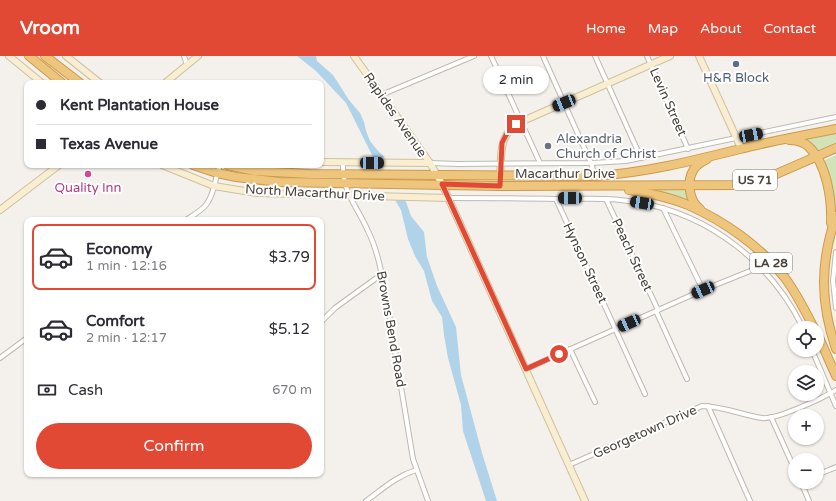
<!DOCTYPE html>
<html lang="en">
<head>
<meta charset="utf-8">
<style>
  body { margin:0; font-family:"Varela Round",sans-serif; background:#f2f2f3; color:#2b2b33; height:100vh; display:flex; flex-direction:column; font-size:15px; white-space:nowrap }
  * { box-sizing:border-box; margin:0 }
  p { font-size:13px; color:#7c7c81 }
  .icon { flex:none; width:22px; height:22px; fill:none; stroke:currentColor; stroke-width:2; stroke-linecap:round; stroke-linejoin:round }
  .map { position:relative; flex:1; overflow:hidden }
  .details { position:absolute; left:24px; top:161px; width:300px; height:260px; display:flex; flex-direction:column; background:#fff; border-radius:8px; box-shadow:0 1px 3px #0004 }
  .details>* { flex:none }
  .hud { position:absolute; left:24px; top:24px; width:300px; height:88px; border-radius:8px; box-shadow:0 1px 3px #0004; display:grid; align-content:center; height:88px; padding:0 12px; background:#fff }
  .controls { position:absolute; left:788px; top:265px; display:grid; gap:8px }
  .controls a { display:grid; place-items:center; width:36px; height:36px; border-radius:50%; background:#fff; box-shadow:0 1px 3px #0004; font-size:20px }
  .end { position:absolute; width:18px; height:18px; margin:-9px; border:5px solid #e24934; background:#fff; box-shadow:0 0 0 2px #fff }
  .from { border-radius:50% }
  .bubble { position:absolute; height:28px; border-radius:14px; background:#fff; box-shadow:0 1px 3px #0004; font-size:13px; font-weight:600; line-height:28px; text-align:center }
  .car { position:absolute; width:12px; height:24px; margin:-12px -6px; border-radius:5px; box-shadow:0 0 3px 1px #0007; background:linear-gradient(#222 24%,#8ab4d8 0 40%,#222 0 76%,#8ab4d8 0 86%,#222 0) }
  .hud b { display:flex; align-items:center; gap:14px; height:38px; font-size:15px }
  .hud b+b { border-top:1px solid #e1e1e2 }
  .hud i { width:10px; height:10px; background:#2b2b33 }
  ul { padding:7px 0 0; list-style:none }
  li { display:flex; align-items:center; gap:12px; height:66px; margin:0 8px 6px; padding:0 4px; border:2px solid transparent; border-radius:8px }
  li div { flex:1 }
  li b { display:block; font-size:15px }
  li em { font-style:normal; font-weight:600 }
  li.current { border-color:#e24934 }
  li>.icon { width:36px; height:36px; stroke-width:1.5 }
  .pay { display:flex; align-items:center; gap:10px; height:44px; padding:0 12px; font-size:15px }
  .pay p { margin-inline-start:auto }
  .primary-button { display:flex; gap:8px; margin-top:auto; padding:8px 12px }
  .primary-button a { flex:1; height:46px; border-radius:24px; background:#e24934; color:#fff; font-size:16px; font-weight:600; line-height:46px; text-align:center }
  header { display:flex; align-items:center; gap:24px; box-sizing:border-box; height:56px; padding:0 20px; background:#e24934; color:#fff }
  header strong { font-size:19px }
  nav { display:flex; gap:22px; margin-inline-start:auto; font-size:14px }
  .map>svg:first-child { display:block }
  .green { fill:#d2e3b9 }
  .water { fill:#b0d3e9 }
  .lines { fill:none; stroke-linecap:round; stroke-linejoin:round }
  .street-casing { stroke:#bfb9af; stroke-width:6 }
  .secondary-casing { stroke:#cec1a0; stroke-width:8 }
  .highway-casing { stroke:#cd9a4d; stroke-width:10 }
  .street { stroke:#fff; stroke-width:4 }
  .secondary { stroke:#f9eed1; stroke-width:6 }
  .highway { stroke:#eec57d; stroke-width:8 }
  .route { stroke:#e24934; stroke-width:5 }
  .service-dot { fill:#5c6f8a; stroke:#fff; stroke-width:1.5 }
  .worship-dot { fill:#6b7280; stroke:#fff; stroke-width:1.5 }
  .hotel-dot { fill:#d1479c; stroke:#fff; stroke-width:1.5 }
  .labels { text-anchor:middle; dominant-baseline:central; stroke-width:4; stroke-linejoin:round; paint-order:stroke }
  .shield { fill:#fff; stroke:#7f7b75; stroke-width:1 }
  .shield-label { font-size:12px; font-weight:bold; fill:#48423a }
  .service-label { font-size:13px; fill:#4e5e75; stroke:#fff }
  .street-label { font-size:13px; fill:#48423a; stroke:#fff }
  .worship-label { font-size:13px; fill:#5b616d; stroke:#fff; text-anchor:start }
  .hotel-label { font-size:13px; fill:#b23c85; stroke:#fff }
</style>
</head>
<body>
<header>
<strong>Vroom</strong>
<nav><a>Home</a><a>Map</a><a>About</a><a>Contact</a></nav>
</header>
<div class="map">
<svg width="836" height="445" viewBox="0 0 836 445">
  <rect width="100%" height="100%" fill="#f4f1ec"/>
  <!-- green -->
  <g class="green">
    <path d="M836,76V91L817,99L801,84Z"/>
    <path d="M836,99V149L835,151L833,136L821,106Z"/>
    <path d="M649,133H686L690,146Z"/>
  </g>
  <!-- water -->
  <g class="water">
    <path d="M297,0H316L317,5L333,19L349,44L360,57L364,66L366,75L370,85L379,96L385,101L380,103L373,101L346,47L316,15Z"/>
    <path d="M405,143L411,160L424,176L427,201L437,230L456,271L461,319L482,397L497,445H486L463,375L461,349L448,302L444,279L442,261L432,245L424,215L415,200L408,183L401,154L395,144Z"/>
  </g>
  <g class="lines">
    <defs>
      <g id="street">
        <path d="M184,0L187,9"/>
        <path d="M491,0L540,107"/>
        <path d="M543,0L591,107L595,120"/>
        <path d="M595,0L641,102"/>
        <path d="M647,0L688,93"/>
        <path d="M381,39L474,0"/>
        <path d="M343,106C342,137 356,148 368,175C377,193 381,214 385,234L413,403L428,445"/>
        <path d="M430,107L458,108L591,107L626,105L836,61"/>
        <path d="M449,142C485,142 520,142 556,143C584,143 612,141 640,147C711,159 772,208 803,272"/>
        <path d="M556,143L645,338"/>
        <path d="M606,143L658,254"/>
        <path d="M663,152L703,234"/>
        <path d="M186,164C192,160 199,156 204,151C214,141 215,122 220,109"/>
        <path d="M836,196L833,225L836,252"/>
        <path d="M656,255L687,323"/>
        <path d="M321,266L335,252L382,218"/>
        <path d="M570,293L595,346"/>
        <path d="M812,294L836,350"/>
        <path d="M0,302L27,282"/>
        <path d="M526,313L703,234L760,211"/>
        <path d="M708,350L750,445"/>
        <path d="M771,361L795,414"/>
        <path d="M569,409L702,350C722,350 742,359 762,362C776,364 823,342 836,334"/>
        <path d="M817,419L836,411"/>
        <path d="M801,426L809,445"/>
        <path d="M366,445C384,432 395,421 416,414"/>
      </g>
      <g id="secondary">
        <path d="M9,0L42,27"/>
        <path d="M66,0L100,27"/>
        <path d="M354,0L430,107L442,128L585,445"/>
        <path d="M699,0L741,92"/>
        <path d="M165,27L198,0"/>
        <path d="M321,106L430,107"/>
        <path d="M162,109L214,130L257,137L449,142"/>
        <path d="M500,119C502,98 498,83 516,68L670,0"/>
        <path d="M0,154L59,109"/>
      </g>
      <g id="highway">
        <path d="M29,0L62,27"/>
        <path d="M45,0L80,27"/>
        <path d="M789,84C796,84 804,86 809,91C827,108 832,144 831,167"/>
        <path d="M193,109L217,117L236,121L279,126L500,130L733,129L767,122L836,92"/>
        <path d="M228,109L255,115L310,118L595,120C644,117 692,105 740,93C771,85 804,79 836,73"/>
        <path d="M629,134C649,137 669,141 688,149C724,165 760,190 785,222C797,238 805,255 814,272"/>
        <path d="M700,153C689,145 686,125 694,113C697,108 702,106 707,103"/>
        <path d="M836,160C820,207 820,246 836,293"/>
        <path d="M817,277L836,320"/>
      </g>
    </defs>
    <!-- street casing -->
    <use href="#street" class="street-casing"/>
    <!-- secondary casing -->
    <use href="#secondary" class="secondary-casing"/>
    <!-- highway casing -->
    <use href="#highway" class="highway-casing"/>
    <!-- street -->
    <use href="#street" class="street"/>
    <!-- secondary -->
    <use href="#secondary" class="secondary"/>
    <!-- highway -->
    <use href="#highway" class="highway"/>
  </g>
  <g class="lines">
    <!-- route -->
    <path class="route" d="M516,68L506,79L502,87L500,130L442,128L526,313L559,298"/>
  </g>
  <!-- markers -->
  <circle class="service-dot" cx="736" cy="8" r="4"/>
  <circle class="worship-dot" cx="548" cy="90" r="4"/>
  <circle class="hotel-dot" cx="88" cy="118" r="4"/>
  <g class="labels">
    <!-- shield labels -->
    <g class="shield">
      <rect x="733" y="114" width="44" height="20" rx="3"/>
      <rect x="750" y="197" width="42" height="20" rx="3"/>
    </g>
    <g class="shield-label">
      <text x="755" y="124">US 71</text>
      <text x="771" y="207">LA 28</text>
    </g>
    <!-- service labels -->
    <g class="service-label">
      <text x="736" y="22">H&amp;R Block</text>
    </g>
    <!-- street labels -->
    <g class="street-label">
      <text transform="translate(668 46) rotate(66)">Levin Street</text>
      <text transform="translate(395 59) rotate(55)">Rapides Avenue</text>
      <text x="565" y="118">Macarthur Drive</text>
      <text transform="translate(315 137) rotate(3)">North Macarthur Drive</text>
      <text transform="translate(632 199) rotate(65)">Peach Street</text>
      <text transform="translate(585 207) rotate(65)">Hynson Street</text>
      <text transform="translate(391 273) rotate(80)">Browns Bend Road</text>
      <text transform="translate(645 376) rotate(-24)">Georgetown Drive</text>
    </g>
    <!-- worship labels -->
    <g class="worship-label">
      <text x="556" y="83">Alexandria<tspan x="556" dy="15">Church of Christ</tspan></text>
    </g>
    <!-- hotel labels -->
    <g class="hotel-label">
      <text x="88" y="132">Quality Inn</text>
    </g>
  </g>
</svg>
<div class="controls">
<a><svg class="icon" aria-label="locate" viewBox="0 0 24 24"><circle cx="12" cy="12" r="6"/><path d="M12 2v4M12 18v4M2 12h4M18 12h4"/></svg></a>
<a><svg class="icon" aria-label="layers" viewBox="0 0 24 24"><path d="M12 4l9 5-9 5-9-5zM3 14l9 5 9-5"/></svg></a>
<a>+</a>
<a>−</a>
</div>
<i class="end from" style="left:559px;top:298px"></i>
<i class="end" style="left:516px;top:68px"></i>
<div class="bubble" style="left:483px;top:10px;width:66px">2 min</div>
<i class="car" style="left:564px;top:47px;rotate:248deg"></i>
<i class="car" style="left:751px;top:79px;rotate:79deg"></i>
<i class="car" style="left:372px;top:107px;rotate:90deg"></i>
<i class="car" style="left:570px;top:142px;rotate:270deg"></i>
<i class="car" style="left:642px;top:147px;rotate:279deg"></i>
<i class="car" style="left:703px;top:234px;rotate:246deg"></i>
<i class="car" style="left:629px;top:267px;rotate:246deg"></i>
<div class="hud">
<b><i class="from"></i>Kent Plantation House</b>
<b><i></i>Texas Avenue</b>
</div>
<section class="details">
<ul>
<li class="current"><svg class="icon" aria-label="car" viewBox="0 0 24 24"><path d="M5 17H2v-5l4-1 3-4h7l3 4 3 1v5h-3M9 17h6M6 11h13"/><circle cx="7" cy="17" r="2"/><circle cx="17" cy="17" r="2"/></svg><div><b>Economy</b><p>1 min · 12:16</p></div><em>$3.79</em></li>
<li><svg class="icon" aria-label="car" viewBox="0 0 24 24"><path d="M5 17H2v-5l4-1 3-4h7l3 4 3 1v5h-3M9 17h6M6 11h13"/><circle cx="7" cy="17" r="2"/><circle cx="17" cy="17" r="2"/></svg><div><b>Comfort</b><p>2 min · 12:17</p></div><em>$5.12</em></li>
</ul>
<div class="pay"><svg class="icon" aria-label="cash" viewBox="0 0 24 24"><path d="M3 7h18v10H3z"/><circle cx="12" cy="12" r="2"/></svg>Cash<p>670 m</p></div>
<div class="primary-button"><a>Confirm</a></div>
</section>
</div>
</body>
</html>
